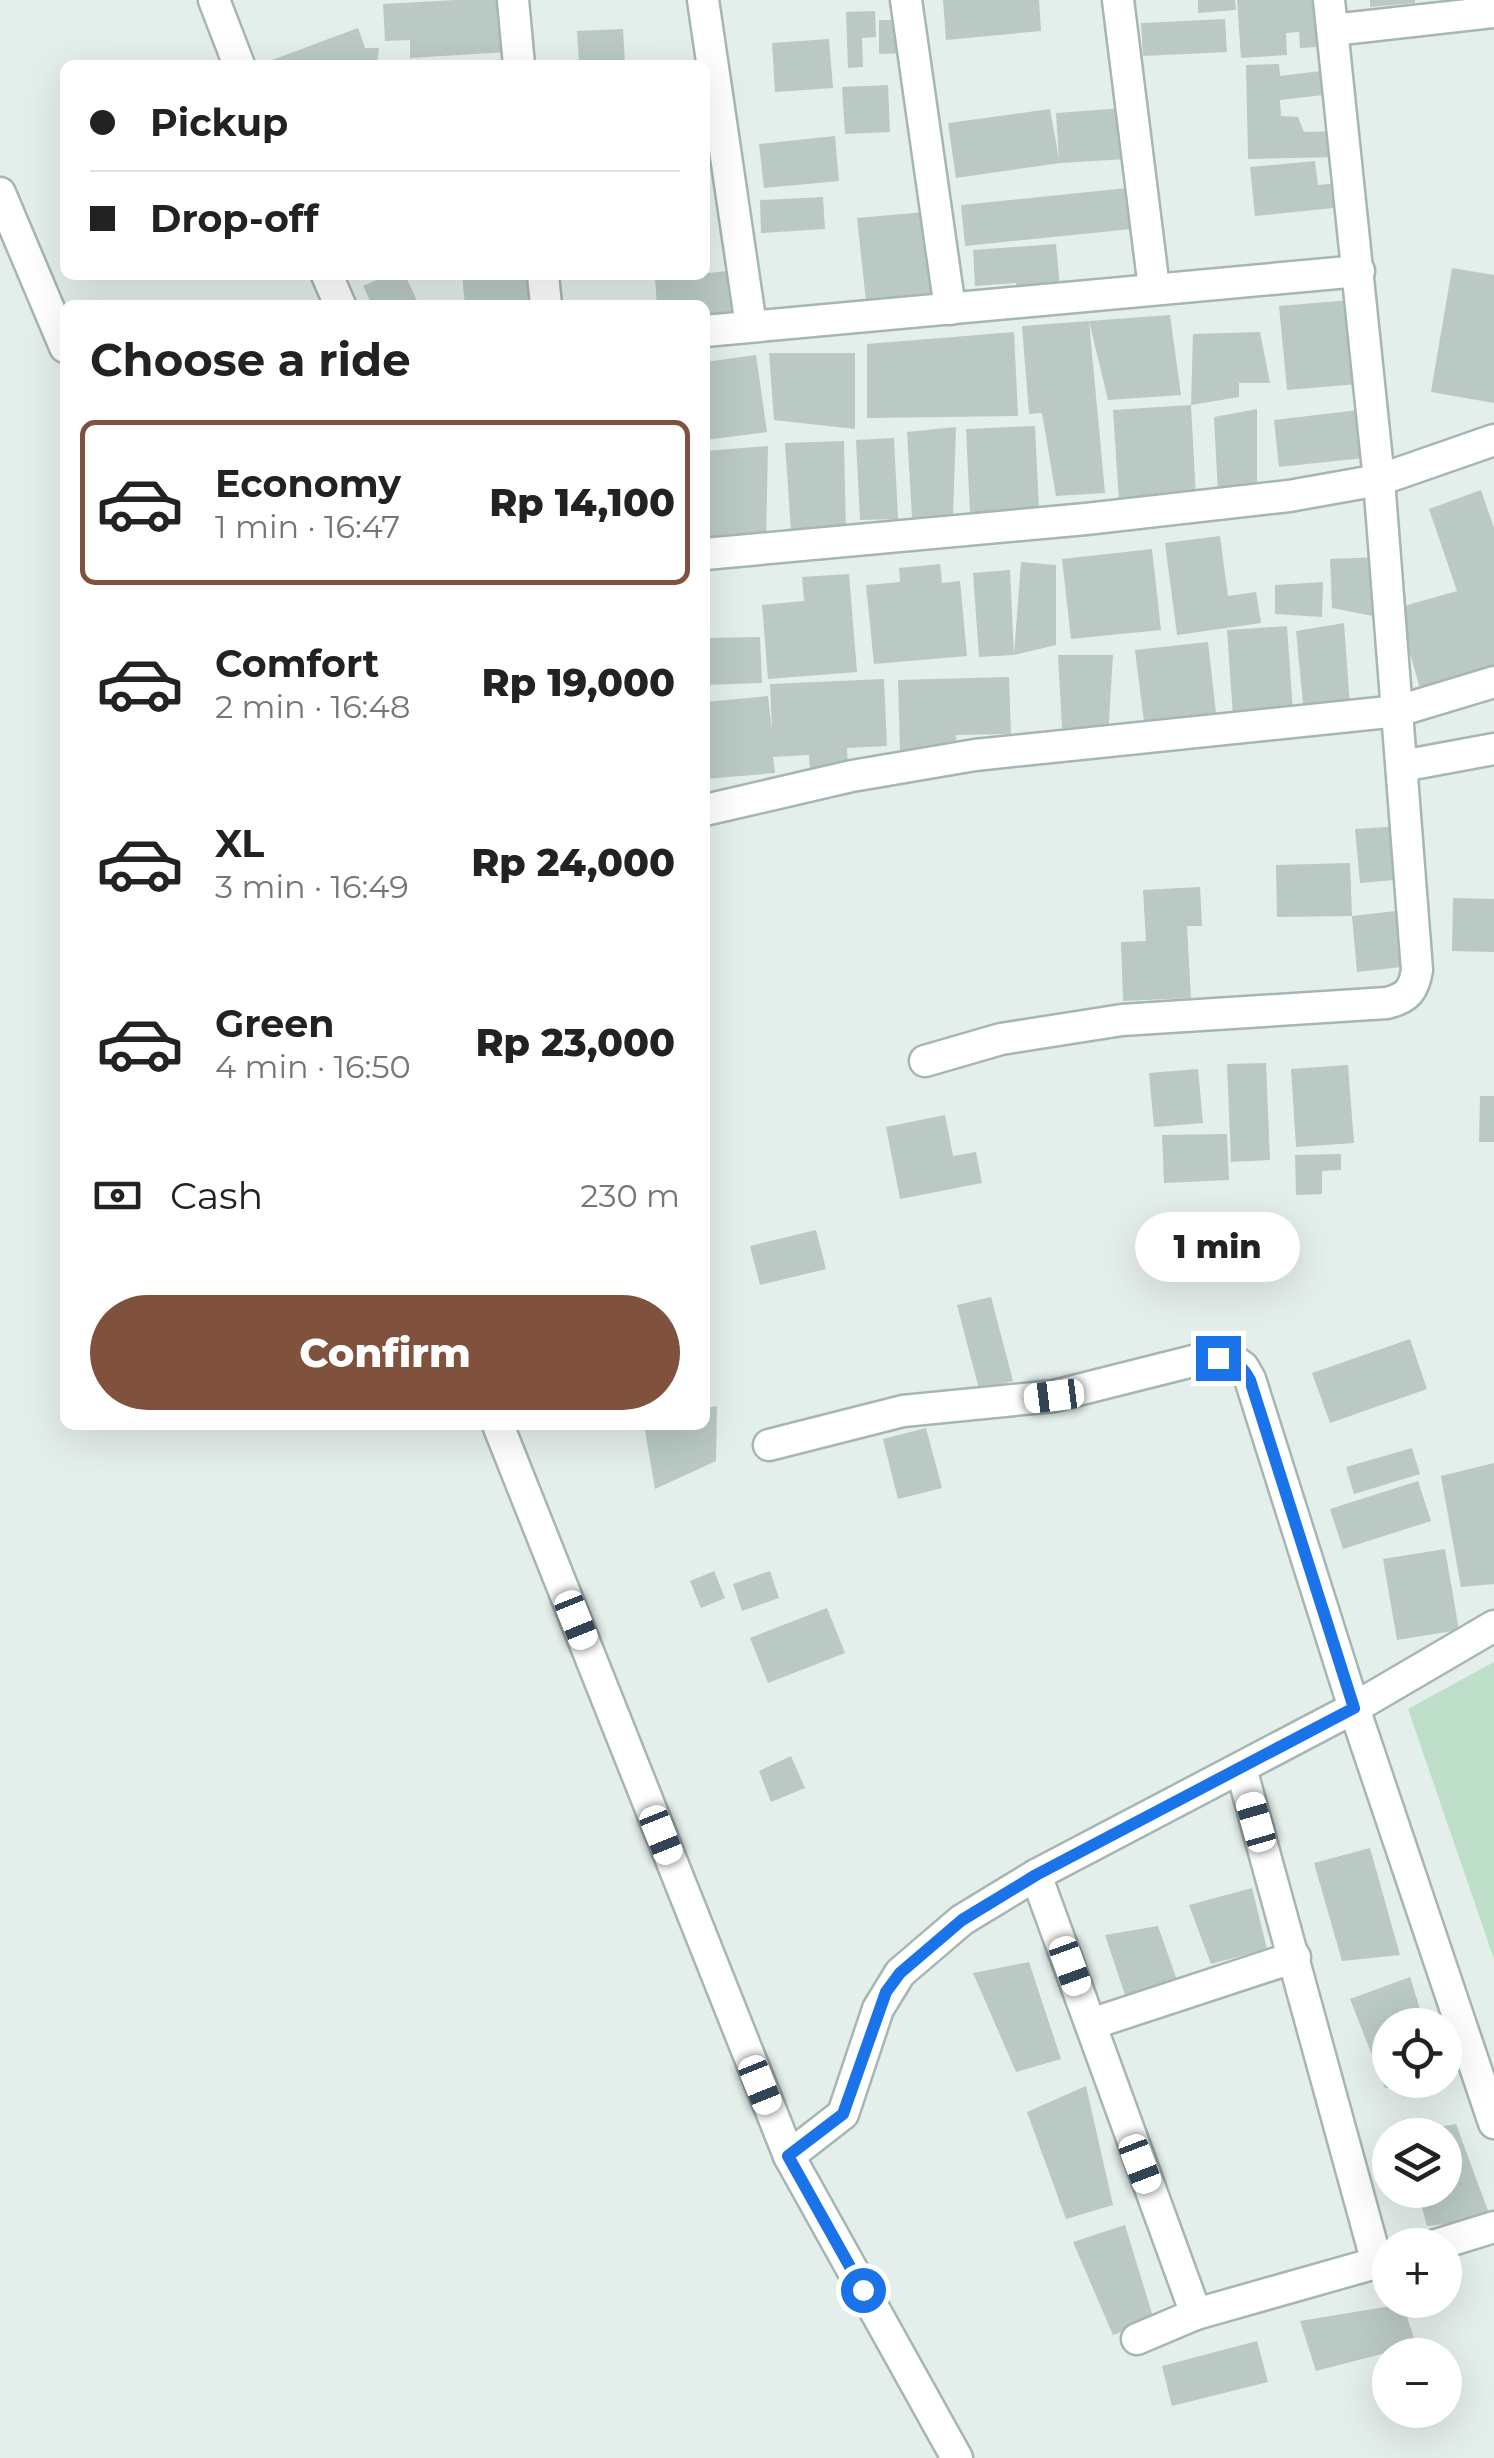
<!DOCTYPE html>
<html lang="en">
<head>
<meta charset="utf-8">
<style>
  body { margin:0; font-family:Montserrat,sans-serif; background:#f2f2f2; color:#222; height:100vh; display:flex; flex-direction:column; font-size:38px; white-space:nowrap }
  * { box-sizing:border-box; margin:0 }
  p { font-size:32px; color:#767676 }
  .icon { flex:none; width:55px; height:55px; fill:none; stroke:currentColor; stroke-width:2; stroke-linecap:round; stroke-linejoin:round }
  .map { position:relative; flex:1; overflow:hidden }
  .drawer { position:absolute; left:60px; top:300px; width:650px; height:1130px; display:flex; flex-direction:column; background:#fff; border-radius:15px; box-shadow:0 10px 40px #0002 }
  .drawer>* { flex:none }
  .banner { position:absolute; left:60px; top:60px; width:650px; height:220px; border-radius:15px; box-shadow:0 10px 40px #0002; display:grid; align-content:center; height:220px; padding:0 30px; background:#fff }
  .buttons { position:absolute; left:1372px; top:2008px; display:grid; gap:20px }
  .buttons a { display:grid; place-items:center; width:90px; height:90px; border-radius:50%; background:#fff; box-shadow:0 10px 40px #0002; font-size:50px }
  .end { position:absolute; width:45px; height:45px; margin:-22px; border:12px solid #1a73e8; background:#fff; box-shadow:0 0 0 5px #fff }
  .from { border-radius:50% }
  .bubble { position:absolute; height:70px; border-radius:35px; background:#fff; box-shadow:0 10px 40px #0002; font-size:32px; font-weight:800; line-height:70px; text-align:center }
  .car { position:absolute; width:30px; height:60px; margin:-30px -15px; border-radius:12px; box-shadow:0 0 8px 2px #0007; background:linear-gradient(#fff 24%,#345 0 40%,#fff 0 76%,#345 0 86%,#fff 0) }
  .banner b { display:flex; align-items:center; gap:35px; height:95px; font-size:38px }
  .banner b+b { border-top:2px solid #e0e0e0 }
  .banner i { width:25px; height:25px; background:#222 }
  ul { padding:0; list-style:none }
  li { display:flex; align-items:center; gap:30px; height:165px; margin:0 20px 15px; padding:0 10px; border:5px solid transparent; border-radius:15px }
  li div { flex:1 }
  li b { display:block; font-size:38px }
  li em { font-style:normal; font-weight:800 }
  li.current { border-color:#80523d }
  li>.icon { width:90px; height:90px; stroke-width:1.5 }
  h2 { padding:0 30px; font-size:45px; line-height:120px }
  .pay { display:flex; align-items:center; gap:25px; height:110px; padding:0 30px; font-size:38px }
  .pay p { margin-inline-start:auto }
  .button { display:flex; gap:20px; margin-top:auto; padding:20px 30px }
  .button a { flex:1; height:115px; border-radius:60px; background:#80523d; color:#fff; font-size:40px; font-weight:800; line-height:115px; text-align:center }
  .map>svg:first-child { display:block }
  .green { fill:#bddfc9 }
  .building { fill:#bac9c4 }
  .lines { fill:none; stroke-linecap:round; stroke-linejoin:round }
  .minor-casing { stroke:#a6b6b2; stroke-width:35 }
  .minor { stroke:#fff; stroke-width:30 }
  .route { stroke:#1a73e8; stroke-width:12 }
</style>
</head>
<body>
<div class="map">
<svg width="1494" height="2458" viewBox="0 0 1494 2458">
  <rect width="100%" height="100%" fill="#e4eeea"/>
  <!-- green -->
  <path class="green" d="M1494,1662V1959L1408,1709Z"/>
  <!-- building -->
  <g class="building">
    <path d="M456,0H505L508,52L410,58V40L385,41L383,4Z"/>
    <path d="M943,0H1039L1041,31L946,40Z"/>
    <path d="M1198,0H1235L1236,10L1198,13Z"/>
    <path d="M1237,0H1315L1319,47L1300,48L1299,32L1286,33L1287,55L1241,58Z"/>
    <path d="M1370,0H1415V3L1370,7Z"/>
    <path d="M875,11L876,37L862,38L863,67L848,68L846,12Z"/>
    <path d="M1225,19L1227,52L1143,56L1141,23Z"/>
    <path d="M879,20H904V53L879,54Z"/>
    <path d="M358,28L365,48H379L377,65H274L272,60Z"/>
    <path d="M623,29L625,65H579L577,31Z"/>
    <path d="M829,39L833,88L775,92L772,43Z"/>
    <path d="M1279,64L1280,76L1329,70L1332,94L1280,100L1281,116L1298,117L1304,132L1337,131L1338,157L1248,159L1246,65Z"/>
    <path d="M888,85L890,132L845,134L842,87Z"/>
    <path d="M1123,108L1127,159L1060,163L956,178L948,123L1050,109L1059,159L1056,113Z"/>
    <path d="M835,136L839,181L764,188L759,144Z"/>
    <path d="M1315,161L1318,185L1340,183L1343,207L1255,216L1250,167Z"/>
    <path d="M1137,187L1141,228L965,246L961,205Z"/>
    <path d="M823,197L825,229L761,233L760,200Z"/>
    <path d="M925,212L934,294L866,302L857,218Z"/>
    <path d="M1056,244L1060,288L1017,292L1016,283L975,286L973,250Z"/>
    <path d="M1452,268L1494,275V403L1431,392Z"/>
    <path d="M735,270L740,313L705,317V305H657L655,279Z"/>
    <path d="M387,275H405L419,305H372L363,286Z"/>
    <path d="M462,275H525L530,305H465Z"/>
    <path d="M1350,300L1358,384L1287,390L1279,306Z"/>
    <path d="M1170,315L1181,395L1108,400L1089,321Z"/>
    <path d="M1089,321L1105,493L1056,496L1042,413L1029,414L1022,326Z"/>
    <path d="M1014,332L1018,416L867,418V344Z"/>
    <path d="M1260,332L1270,383H1239V397L1191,405L1193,334Z"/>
    <path d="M769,353H855V429L774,420Z"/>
    <path d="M756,355L767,432L705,440V362Z"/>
    <path d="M1191,405L1196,498L1119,502L1113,410Z"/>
    <path d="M1257,409V488L1218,494L1214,417Z"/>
    <path d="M1359,410L1364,458L1279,467L1274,420Z"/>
    <path d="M1035,426L1039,509L970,513L966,429Z"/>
    <path d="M956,427L953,517H912L907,432Z"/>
    <path d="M894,438L898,519L860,520L856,440Z"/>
    <path d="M844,441L846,533L791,531L785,443Z"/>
    <path d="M768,446L766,541H705V451Z"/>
    <path d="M1481,490L1494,528V680L1421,692L1397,608L1457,591L1429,509Z"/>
    <path d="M1220,536L1228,596L1256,592L1261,623L1177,635L1165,543Z"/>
    <path d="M1152,549L1161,630L1071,639L1062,559Z"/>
    <path d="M1380,557L1383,618L1332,608L1330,559Z"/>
    <path d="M1021,562L1056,565V645L1014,655Z"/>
    <path d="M940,564L942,583L960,581L967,656L874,664L866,585L900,582L899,568Z"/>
    <path d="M1010,570L1014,655L979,657L973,573Z"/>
    <path d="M849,574L857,672L768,679L762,605L804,601L802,577Z"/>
    <path d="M1323,582L1322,617L1275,614V585Z"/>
    <path d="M1344,623L1350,707L1304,714L1296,631Z"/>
    <path d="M1287,626L1293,712L1233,716L1227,630Z"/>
    <path d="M760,637L762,683L705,685V638Z"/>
    <path d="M1208,642L1217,722L1145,730L1135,650Z"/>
    <path d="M1058,655H1113L1108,736L1062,728Z"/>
    <path d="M1009,677L1011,734L956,735L957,749L900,751L898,680Z"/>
    <path d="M884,679L887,746L847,748L848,768L810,770L809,755L773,757L775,773L705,779V702L768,696L772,731L770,684Z"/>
    <path d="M1403,826L1407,879L1360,883L1355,829Z"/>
    <path d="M1350,863L1352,916L1277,917L1276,865Z"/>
    <path d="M1200,887L1202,926H1187L1191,998L1123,1001L1121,942L1146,941L1143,890Z"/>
    <path d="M1453,898L1494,899V952L1452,951Z"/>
    <path d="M1396,911L1402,967L1357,972L1352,916Z"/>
    <path d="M1266,1063L1270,1160L1231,1162L1227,1064Z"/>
    <path d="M1348,1065L1354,1143L1296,1147L1291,1069Z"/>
    <path d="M1198,1069L1203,1123L1154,1127L1149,1073Z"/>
    <path d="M1480,1096H1494V1142H1479Z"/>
    <path d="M945,1115L953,1156L976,1152L982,1183L900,1199L886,1127Z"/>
    <path d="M1227,1134L1229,1180L1164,1183L1162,1135Z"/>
    <path d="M1341,1154V1170L1322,1171V1194L1296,1195L1295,1155Z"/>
    <path d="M816,1230L826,1269L760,1285L750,1246Z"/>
    <path d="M991,1297L1013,1381L979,1389L957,1305Z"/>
    <path d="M1410,1339L1427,1389L1330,1423L1312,1373Z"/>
    <path d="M717,1406L716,1461L655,1489L644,1425H705V1408Z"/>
    <path d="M926,1428L942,1488L898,1499L883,1439Z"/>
    <path d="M1412,1448L1420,1474L1354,1494L1346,1467Z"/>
    <path d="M1494,1463V1584L1461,1587L1441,1476Z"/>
    <path d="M1418,1481L1431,1521L1343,1549L1330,1509Z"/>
    <path d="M1445,1549L1459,1630L1397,1640L1383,1559Z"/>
    <path d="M714,1571L725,1598L701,1608L690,1581Z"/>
    <path d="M770,1571L779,1598L742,1611L733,1584Z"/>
    <path d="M827,1608L845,1653L768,1683L750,1638Z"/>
    <path d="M791,1756L805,1788L771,1802L759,1771Z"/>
    <path d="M1370,1848L1400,1955L1342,1961L1314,1863Z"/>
    <path d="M1252,1888L1267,1949L1211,1964L1189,1905Z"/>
    <path d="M1158,1926L1178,1983L1125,1995L1105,1935Z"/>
    <path d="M1029,1962L1061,2059L1016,2072L973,1973Z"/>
    <path d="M1410,1977L1425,2025H1390V2080H1441L1443,2085L1385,2088L1350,1999Z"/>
    <path d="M1086,2086L1113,2205L1066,2219L1027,2112Z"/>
    <path d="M1456,2124L1491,2219L1427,2226L1417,2190H1445V2135L1404,2133Z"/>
    <path d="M1125,2225L1154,2320L1113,2335L1073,2242Z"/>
    <path d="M1403,2304L1416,2345L1316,2371L1300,2321Z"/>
    <path d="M1257,2341L1268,2382L1172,2406L1162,2366Z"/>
  </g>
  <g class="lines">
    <defs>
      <g id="minor">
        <path d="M214,0L239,65"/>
        <path d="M513,0L519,65"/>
        <path d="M703,0L751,326"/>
        <path d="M906,0L950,309"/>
        <path d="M1118,0L1154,288"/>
        <path d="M1333,30L1494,12"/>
        <path d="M0,193L65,347"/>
        <path d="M327,275L340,305"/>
        <path d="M543,275L546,305"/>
        <path d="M705,331L1359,271"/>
        <path d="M705,554L1086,519L1289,496L1379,480L1494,440"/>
        <path d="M1402,766L1494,749"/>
        <path d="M705,810L852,776L975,755L1398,711L1494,682"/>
        <path d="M925,1061L1001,1039L1122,1020L1387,1003C1408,998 1414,989 1417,970L1379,480L1329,0"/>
        <path d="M498,1425L789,2156L957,2458"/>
        <path d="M769,1445L903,1411L1054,1396L1197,1360H1233L1243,1367L1250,1379L1354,1708L1494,2123"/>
        <path d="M1241,1768L1377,2263"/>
        <path d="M1036,1875L1196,2314"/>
        <path d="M1091,2024L1295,1957"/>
        <path d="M789,2156L843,2114L878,2009L900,1973L962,1920L1036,1875L1354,1708L1494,1626"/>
        <path d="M1436,2245L1494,2227"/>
        <path d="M1137,2339L1196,2314L1390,2259"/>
      </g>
    </defs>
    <!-- minor casing -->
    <use href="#minor" class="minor-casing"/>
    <!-- minor -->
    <use href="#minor" class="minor"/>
  </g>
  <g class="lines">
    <!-- route -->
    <path class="route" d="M863,2290L788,2156L843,2114L886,1992L900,1973L962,1920L1036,1875L1354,1708L1250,1380C1242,1365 1235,1361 1218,1358"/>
  </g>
</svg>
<div class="buttons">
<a><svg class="icon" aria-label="locate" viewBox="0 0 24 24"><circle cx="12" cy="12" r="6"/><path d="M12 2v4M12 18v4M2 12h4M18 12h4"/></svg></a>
<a><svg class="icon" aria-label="layers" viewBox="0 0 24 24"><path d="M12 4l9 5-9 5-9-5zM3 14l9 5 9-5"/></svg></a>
<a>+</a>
<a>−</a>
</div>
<i class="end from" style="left:863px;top:2290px"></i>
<i class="end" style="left:1218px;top:1358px"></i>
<div class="bubble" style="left:1135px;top:1212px;width:165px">1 min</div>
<i class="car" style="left:1054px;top:1396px;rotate:263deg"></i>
<i class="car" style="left:576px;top:1620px;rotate:158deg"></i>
<i class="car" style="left:1256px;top:1822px;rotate:344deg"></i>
<i class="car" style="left:661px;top:1835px;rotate:158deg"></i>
<i class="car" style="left:1070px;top:1966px;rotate:160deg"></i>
<i class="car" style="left:760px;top:2085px;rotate:158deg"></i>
<i class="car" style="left:1140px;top:2164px;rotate:159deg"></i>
<div class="banner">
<b><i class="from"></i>Pickup</b>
<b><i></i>Drop-off</b>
</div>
<section class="drawer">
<h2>Choose a ride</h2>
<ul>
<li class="current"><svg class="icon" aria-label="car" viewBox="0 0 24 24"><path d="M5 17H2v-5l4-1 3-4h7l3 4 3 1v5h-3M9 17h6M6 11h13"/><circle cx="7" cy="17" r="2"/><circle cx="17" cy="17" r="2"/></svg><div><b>Economy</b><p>1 min · 16:47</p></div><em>Rp 14,100</em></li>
<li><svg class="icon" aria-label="car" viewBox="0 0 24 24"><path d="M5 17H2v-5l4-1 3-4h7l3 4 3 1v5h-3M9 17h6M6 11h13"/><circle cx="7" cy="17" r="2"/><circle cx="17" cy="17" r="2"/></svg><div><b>Comfort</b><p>2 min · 16:48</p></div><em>Rp 19,000</em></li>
<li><svg class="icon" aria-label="car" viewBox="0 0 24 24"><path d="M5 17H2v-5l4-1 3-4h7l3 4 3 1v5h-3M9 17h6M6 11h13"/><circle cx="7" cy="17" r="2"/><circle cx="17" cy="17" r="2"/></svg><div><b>XL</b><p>3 min · 16:49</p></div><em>Rp 24,000</em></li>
<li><svg class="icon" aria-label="car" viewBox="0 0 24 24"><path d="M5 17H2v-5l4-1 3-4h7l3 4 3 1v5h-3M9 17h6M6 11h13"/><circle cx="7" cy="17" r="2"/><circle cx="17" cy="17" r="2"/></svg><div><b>Green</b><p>4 min · 16:50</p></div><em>Rp 23,000</em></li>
</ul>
<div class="pay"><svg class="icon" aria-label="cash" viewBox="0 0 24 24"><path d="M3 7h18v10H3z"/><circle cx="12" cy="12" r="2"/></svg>Cash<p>230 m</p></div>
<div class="button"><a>Confirm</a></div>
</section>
</div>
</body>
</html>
